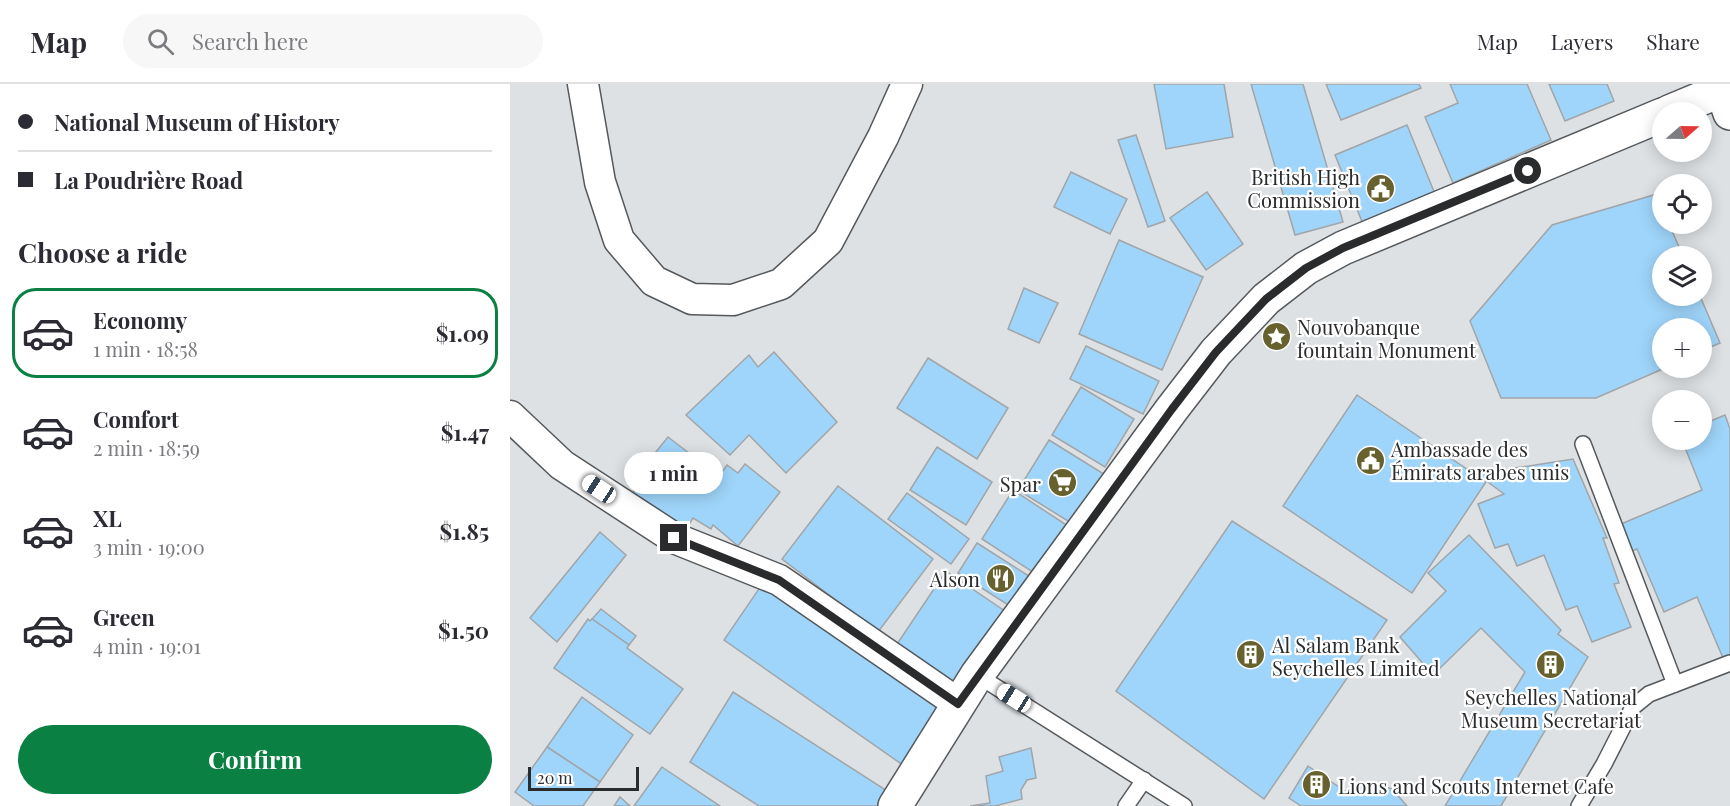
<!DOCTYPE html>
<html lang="en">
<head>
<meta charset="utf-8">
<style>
  body { margin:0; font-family:"Playfair Display",serif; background:#f7f7f7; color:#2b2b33; height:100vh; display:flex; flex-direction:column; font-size:22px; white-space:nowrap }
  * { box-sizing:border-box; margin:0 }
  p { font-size:20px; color:#7c7c81 }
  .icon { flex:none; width:33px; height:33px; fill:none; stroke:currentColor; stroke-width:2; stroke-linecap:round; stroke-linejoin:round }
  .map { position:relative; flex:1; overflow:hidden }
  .panel { display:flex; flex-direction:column; background:#fff; width:510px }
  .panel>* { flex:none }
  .guide { display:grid; align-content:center; height:132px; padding:0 18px; background:#fff }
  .needle { width:39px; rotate:70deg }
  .buttons { position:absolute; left:1142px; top:18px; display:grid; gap:12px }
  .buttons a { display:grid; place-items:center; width:60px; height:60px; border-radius:50%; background:#fff; box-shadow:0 3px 15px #0003; font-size:30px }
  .scale { position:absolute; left:18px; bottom:15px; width:111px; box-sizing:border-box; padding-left:6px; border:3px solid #2a2b2d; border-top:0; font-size:16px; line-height:21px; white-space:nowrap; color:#2a2b2d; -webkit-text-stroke:4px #fff; paint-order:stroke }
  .end { position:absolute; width:27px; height:27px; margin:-14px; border:8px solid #2a2b2d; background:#fff; box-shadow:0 0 0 3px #fff }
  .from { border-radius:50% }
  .bubble { position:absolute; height:42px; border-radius:21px; background:#fff; box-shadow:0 3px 15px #0003; font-size:20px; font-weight:700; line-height:42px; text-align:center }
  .car { position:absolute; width:18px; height:36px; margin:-18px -9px; border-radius:8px; box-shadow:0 0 4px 2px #0007; background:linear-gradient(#fff 24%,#345 0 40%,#fff 0 76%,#345 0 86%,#fff 0) }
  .guide b { display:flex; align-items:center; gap:21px; height:57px; font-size:22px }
  .guide b+b { border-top:2px solid #e1e1e2 }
  .guide i { width:15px; height:15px; background:#2b2b33 }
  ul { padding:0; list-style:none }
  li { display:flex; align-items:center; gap:18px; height:90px; margin:0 12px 9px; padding:0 6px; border:3px solid transparent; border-radius:24px }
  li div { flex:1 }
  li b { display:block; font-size:22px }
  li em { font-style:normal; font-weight:700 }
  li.current { border-color:#0b8043 }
  li>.icon { width:54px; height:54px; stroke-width:1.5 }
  h2 { padding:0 18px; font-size:27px; line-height:72px }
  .primary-button { display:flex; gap:12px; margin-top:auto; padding:12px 18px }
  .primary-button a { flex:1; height:69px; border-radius:36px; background:#0b8043; color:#fff; font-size:24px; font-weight:700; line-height:69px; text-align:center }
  header { display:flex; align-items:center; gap:36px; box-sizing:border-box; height:84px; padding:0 30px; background:#fff; border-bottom:2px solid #e1e1e2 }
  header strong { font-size:28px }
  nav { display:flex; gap:33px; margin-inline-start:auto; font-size:21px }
  .search { width:420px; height:54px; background:#f7f7f7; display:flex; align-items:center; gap:15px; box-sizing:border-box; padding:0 21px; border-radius:33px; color:#7c7c81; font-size:22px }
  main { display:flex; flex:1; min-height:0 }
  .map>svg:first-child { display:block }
  .building { fill:#9fd5fa; stroke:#a1a5a8; stroke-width:1.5 }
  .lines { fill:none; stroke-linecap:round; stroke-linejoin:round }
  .service-casing { stroke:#55595c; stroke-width:18 }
  .minor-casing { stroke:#55595c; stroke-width:33 }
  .secondary-casing { stroke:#55595c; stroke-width:36 }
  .primary-casing { stroke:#55595c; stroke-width:36 }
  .service { stroke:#fff; stroke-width:15 }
  .minor { stroke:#fff; stroke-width:30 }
  .secondary { stroke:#fff; stroke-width:33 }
  .primary { stroke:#fff; stroke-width:33 }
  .route { stroke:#2a2b2d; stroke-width:8 }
  .labels { text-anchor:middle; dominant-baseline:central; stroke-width:4.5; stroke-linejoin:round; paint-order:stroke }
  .poi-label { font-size:20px; fill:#2a2b2d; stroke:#fff; text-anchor:start }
</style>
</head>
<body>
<header>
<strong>Map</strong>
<div class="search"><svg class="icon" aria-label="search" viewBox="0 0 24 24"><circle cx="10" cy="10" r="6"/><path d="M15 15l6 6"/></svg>Search here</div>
<nav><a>Map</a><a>Layers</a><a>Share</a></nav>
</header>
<main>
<section class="panel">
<div class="guide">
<b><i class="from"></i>National Museum of History</b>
<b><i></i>La Poudrière Road</b>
</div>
<h2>Choose a ride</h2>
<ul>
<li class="current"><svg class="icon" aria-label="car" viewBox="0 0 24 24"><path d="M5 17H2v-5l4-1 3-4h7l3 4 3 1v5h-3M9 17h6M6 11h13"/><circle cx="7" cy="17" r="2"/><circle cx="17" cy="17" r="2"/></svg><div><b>Economy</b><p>1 min · 18:58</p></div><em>$1.09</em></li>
<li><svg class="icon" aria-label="car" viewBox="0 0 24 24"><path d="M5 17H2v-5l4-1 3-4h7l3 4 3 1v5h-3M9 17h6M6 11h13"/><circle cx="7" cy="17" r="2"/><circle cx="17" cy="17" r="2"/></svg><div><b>Comfort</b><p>2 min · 18:59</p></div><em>$1.47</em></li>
<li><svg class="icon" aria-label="car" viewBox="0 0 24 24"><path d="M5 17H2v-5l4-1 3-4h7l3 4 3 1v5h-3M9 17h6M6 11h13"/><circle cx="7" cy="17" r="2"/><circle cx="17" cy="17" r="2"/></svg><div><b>XL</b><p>3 min · 19:00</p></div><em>$1.85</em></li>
<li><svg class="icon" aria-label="car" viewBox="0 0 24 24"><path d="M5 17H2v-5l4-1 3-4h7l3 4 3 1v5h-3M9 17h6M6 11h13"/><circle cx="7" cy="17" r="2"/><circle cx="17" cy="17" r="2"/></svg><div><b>Green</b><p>4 min · 19:01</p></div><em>$1.50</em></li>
</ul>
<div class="primary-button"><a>Confirm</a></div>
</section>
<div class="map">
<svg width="1220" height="722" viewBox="0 0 1220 722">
  <rect width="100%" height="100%" fill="#dde1e4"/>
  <!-- building -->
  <g class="building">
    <path d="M644,0H714L723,53L656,65Z"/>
    <path d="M741,0H793L833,138L785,151Z"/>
    <path d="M816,0H909L911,4L831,36Z"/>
    <path d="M940,0H1017L1041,56L943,99L915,33L948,19Z"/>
    <path d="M1039,0H1097L1104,17L1055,37Z"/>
    <path d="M897,41L925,110L853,140L825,71Z"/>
    <path d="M626,51L655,137L638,143L608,56Z"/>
    <path d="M561,88L617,115L600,150L544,123Z"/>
    <path d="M697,108L733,160L696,186L660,134Z"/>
    <path d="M1147,110L1152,122V140H1159L1173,172H1152V212H1190L1210,259L1191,267V244H1152V284H1155L1086,314H991L960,237L1042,141Z"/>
    <path d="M609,156L693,193L652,286L569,250Z"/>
    <path d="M514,204L548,219L529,259L498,245Z"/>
    <path d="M576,262L649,297L633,330L560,295Z"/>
    <path d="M264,268L327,338L276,389L239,351L220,371L176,331L239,271L248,283Z"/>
    <path d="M418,274L498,324L467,375L387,324Z"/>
    <path d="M571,303L624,335L595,383L542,351Z"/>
    <path d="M847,311L976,398L902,509L773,422Z"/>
    <path d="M1215,331L1220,345V571L1213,574L1187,513L1154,528L1127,465L1122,467L1111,440L1192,406L1172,356H1191V341Z"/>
    <path d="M158,353L209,392L217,381L228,389L235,380L270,408L228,462L203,441L201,445L183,434L174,448L120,412L141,383L137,379Z"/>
    <path d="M539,356L597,392L566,442L508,406Z"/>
    <path d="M427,363L482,398L456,441L400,406Z"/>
    <path d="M1063,375L1097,454H1093L1109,499L1104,500L1121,543L1082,558L1067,522L1056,526L1034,471L1007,482L998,460L985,464L968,420L994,410L967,390Z"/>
    <path d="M328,402L423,475L368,548L272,475Z"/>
    <path d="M503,406L561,444L529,492L472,455Z"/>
    <path d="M397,409L459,455L441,480L378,435Z"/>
    <path d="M722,437L877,536L754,715L606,607Z"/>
    <path d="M90,448L116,471L47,558L20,534Z"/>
    <path d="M959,451L1051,546L1048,550L1078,573L991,722H935L1015,588L971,544L923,591L890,553L936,507L918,489Z"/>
    <path d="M467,459L522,494L503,524L448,489Z"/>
    <path d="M436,487L505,534L449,616L381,569Z"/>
    <path d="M255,496L441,627L400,686L214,556Z"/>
    <path d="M91,525L126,552L119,561L82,535Z"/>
    <path d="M78,535L80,537L82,535L119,561L117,564L173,605L140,650L44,584Z"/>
    <path d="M223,608L385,712L379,722H249L180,678Z"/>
    <path d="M72,613L123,651L90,698L37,663Z"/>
    <path d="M37,663L90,698L73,722H24L5,708Z"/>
    <path d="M521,664L526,694L517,696L511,706L512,715L485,722H460L480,719L476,692L493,687L489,673Z"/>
    <path d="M798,682L841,711L849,703L865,700L882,705L897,722H791L779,714Z"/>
    <path d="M152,683L210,722H124Z"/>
    <path d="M110,713L120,722H104Z"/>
  </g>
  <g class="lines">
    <defs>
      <g id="service">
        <path d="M1073,360L1165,600"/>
        <path d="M467,591L674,722"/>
        <path d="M616,722L634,696"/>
        <path d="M1069,722L1094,680L1123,623L1139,610L1220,579"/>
      </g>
      <g id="minor">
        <path d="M73,0L90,98L109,156L144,197L182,215L223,216L271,200L318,157L373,53L397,0"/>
        <path d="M0,332L52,381L164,454L269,496L449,620"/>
      </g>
      <g id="secondary">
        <path d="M1159,28L1212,6"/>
        <path d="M385,722L467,591L662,325L706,268L756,215L796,184L833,164L1152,31"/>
      </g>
      <path id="primary" d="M1220,3L1212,6L1220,29"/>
    </defs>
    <!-- service casing -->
    <use href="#service" class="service-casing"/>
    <!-- minor casing -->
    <use href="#minor" class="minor-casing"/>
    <!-- secondary casing -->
    <use href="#secondary" class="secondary-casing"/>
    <!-- primary casing -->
    <use href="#primary" class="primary-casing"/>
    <!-- service -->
    <use href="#service" class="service"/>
    <!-- minor -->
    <use href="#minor" class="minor"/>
    <!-- secondary -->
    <use href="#secondary" class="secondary"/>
    <!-- primary -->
    <use href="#primary" class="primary"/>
  </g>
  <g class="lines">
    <!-- route -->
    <path class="route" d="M164,454L269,496L448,620L662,325L706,268L756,215L796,184L833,164L1018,87"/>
  </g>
  <!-- icons -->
  <defs>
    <symbol id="civic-disc" viewBox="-11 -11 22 22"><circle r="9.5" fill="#66612d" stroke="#fff"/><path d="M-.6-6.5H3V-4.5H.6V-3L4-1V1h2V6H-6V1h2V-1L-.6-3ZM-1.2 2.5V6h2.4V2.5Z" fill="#fff"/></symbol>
    <symbol id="sight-disc" viewBox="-11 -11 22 22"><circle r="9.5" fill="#66612d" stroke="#fff"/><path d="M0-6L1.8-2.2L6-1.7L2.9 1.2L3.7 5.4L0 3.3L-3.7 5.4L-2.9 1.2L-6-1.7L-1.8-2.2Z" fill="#fff"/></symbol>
    <symbol id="supermarket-disc" viewBox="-11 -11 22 22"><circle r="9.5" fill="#66612d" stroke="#fff"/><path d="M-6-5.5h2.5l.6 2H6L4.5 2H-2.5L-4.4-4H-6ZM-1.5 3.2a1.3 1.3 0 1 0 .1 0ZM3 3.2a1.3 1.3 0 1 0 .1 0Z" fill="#fff"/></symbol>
    <symbol id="restaurant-disc" viewBox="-11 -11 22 22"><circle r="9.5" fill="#66612d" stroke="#fff"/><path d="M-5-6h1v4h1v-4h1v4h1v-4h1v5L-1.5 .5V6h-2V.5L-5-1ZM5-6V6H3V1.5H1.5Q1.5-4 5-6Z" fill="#fff"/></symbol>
    <symbol id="building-disc" viewBox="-11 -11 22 22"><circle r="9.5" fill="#66612d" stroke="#fff"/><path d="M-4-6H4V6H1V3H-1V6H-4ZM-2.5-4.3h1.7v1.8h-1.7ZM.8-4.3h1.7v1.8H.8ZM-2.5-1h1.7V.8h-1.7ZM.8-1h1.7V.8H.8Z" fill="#fff"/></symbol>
  </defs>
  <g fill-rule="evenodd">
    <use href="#civic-disc" x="854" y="88" width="33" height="33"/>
    <use href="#sight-disc" x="750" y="236" width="33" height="33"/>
    <use href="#civic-disc" x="844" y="360" width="33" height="33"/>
    <use href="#supermarket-disc" x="536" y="382" width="33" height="33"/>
    <use href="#restaurant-disc" x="474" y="478" width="33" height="33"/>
    <use href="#building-disc" x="724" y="554" width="33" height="33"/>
    <use href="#building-disc" x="1024" y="564" width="33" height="33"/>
    <use href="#building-disc" x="790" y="684" width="33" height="33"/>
  </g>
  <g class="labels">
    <!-- poi labels -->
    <g class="poi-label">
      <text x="850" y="92" text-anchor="end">British High<tspan x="850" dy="23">Commission</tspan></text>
      <text x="787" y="242">Nouvobanque<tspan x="787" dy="23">fountain Monument</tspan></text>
      <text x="881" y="364">Ambassade des<tspan x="881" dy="23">Émirats arabes unis</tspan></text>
      <text x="531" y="399" text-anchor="end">Spar</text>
      <text x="470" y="494" text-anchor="end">Alson</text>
      <text x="762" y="560">Al Salam Bank<tspan x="762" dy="23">Seychelles Limited</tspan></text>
      <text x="1041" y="612" text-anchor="middle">Seychelles National<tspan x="1041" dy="23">Museum Secretariat</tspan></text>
      <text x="828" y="701">Lions and Scouts Internet Cafe</text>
    </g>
  </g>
</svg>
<div class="buttons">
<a><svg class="needle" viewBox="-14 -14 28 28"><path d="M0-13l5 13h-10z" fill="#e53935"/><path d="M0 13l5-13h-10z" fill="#7c7c81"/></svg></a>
<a><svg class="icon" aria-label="locate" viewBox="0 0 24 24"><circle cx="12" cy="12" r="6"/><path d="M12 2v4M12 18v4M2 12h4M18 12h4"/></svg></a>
<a><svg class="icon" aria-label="layers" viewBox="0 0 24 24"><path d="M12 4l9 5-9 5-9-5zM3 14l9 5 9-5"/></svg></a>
<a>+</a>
<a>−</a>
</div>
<div class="scale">20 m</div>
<i class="end from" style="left:1018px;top:87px"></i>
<i class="end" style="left:164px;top:454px"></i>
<div class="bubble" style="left:114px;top:368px;width:99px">1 min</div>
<i class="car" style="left:89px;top:405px;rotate:303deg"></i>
<i class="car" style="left:504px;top:614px;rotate:302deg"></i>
</div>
</main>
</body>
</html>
